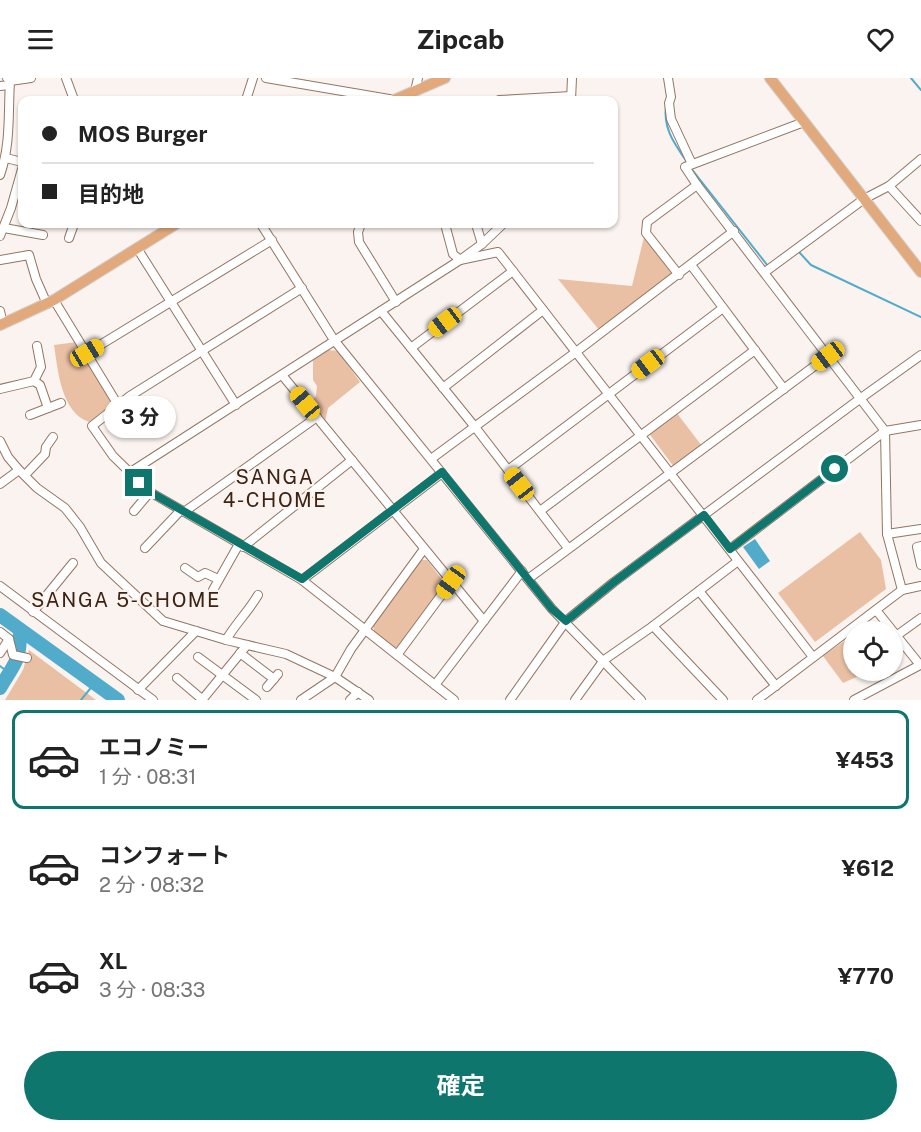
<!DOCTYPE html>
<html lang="ja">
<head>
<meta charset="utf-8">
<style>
  body { margin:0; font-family:"Public Sans","Noto Sans JP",sans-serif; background:#f2f2f2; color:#222; height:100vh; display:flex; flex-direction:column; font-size:22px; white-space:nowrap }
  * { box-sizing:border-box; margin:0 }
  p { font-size:20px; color:#767676 }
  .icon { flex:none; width:33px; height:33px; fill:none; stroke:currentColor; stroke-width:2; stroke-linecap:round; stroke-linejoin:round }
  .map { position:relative; height:622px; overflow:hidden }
  .details { display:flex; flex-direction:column; background:#fff; flex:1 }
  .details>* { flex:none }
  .hud { position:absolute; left:18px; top:18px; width:600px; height:132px; border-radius:12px; box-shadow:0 2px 4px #0004; display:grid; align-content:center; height:132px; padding:0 24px; background:#fff }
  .tools { position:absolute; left:843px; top:543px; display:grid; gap:12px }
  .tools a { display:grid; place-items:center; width:60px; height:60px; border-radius:50%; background:#fff; box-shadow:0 2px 4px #0004; font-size:30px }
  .end { position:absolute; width:27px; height:27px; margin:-14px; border:8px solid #0f766e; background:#fff; box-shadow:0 0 0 3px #fff }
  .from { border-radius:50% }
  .bubble { position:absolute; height:42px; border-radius:21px; background:#fff; box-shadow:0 2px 4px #0004; font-size:20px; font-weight:700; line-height:42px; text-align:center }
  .car { position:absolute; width:18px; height:36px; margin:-18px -9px; border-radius:8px; box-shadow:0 0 4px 2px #0007; background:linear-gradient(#f5c518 24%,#345 0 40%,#f5c518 0 76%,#345 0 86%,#f5c518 0) }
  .hud b { display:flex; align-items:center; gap:21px; height:57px; font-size:22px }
  .hud b+b { border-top:2px solid #e0e0e0 }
  .hud i { width:15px; height:15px; background:#222 }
  ul { padding:10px 0 0; list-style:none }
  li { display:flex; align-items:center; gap:18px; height:99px; margin:0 12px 9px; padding:0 12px; border:3px solid transparent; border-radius:12px }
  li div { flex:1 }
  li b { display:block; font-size:22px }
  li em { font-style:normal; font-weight:700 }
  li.current { border-color:#0f766e }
  li>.icon { width:54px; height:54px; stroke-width:1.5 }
  .button { display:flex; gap:12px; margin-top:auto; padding:12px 24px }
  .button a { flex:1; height:69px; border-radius:36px; background:#0f766e; color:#fff; font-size:24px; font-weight:700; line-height:69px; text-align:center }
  header { display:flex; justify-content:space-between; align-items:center; height:78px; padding:0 24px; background:#fff; font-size:27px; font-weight:700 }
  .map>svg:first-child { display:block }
  .green { fill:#eac0a5 }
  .water { fill:#51accc }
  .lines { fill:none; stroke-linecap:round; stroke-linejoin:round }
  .stream { stroke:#51accc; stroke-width:2 }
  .river { stroke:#51accc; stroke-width:14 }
  .minor-casing { stroke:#937663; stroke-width:10 }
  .major-casing { stroke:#d0cecd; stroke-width:12 }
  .minor { stroke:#fff; stroke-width:8 }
  .major { stroke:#e2aa7c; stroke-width:10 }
  .route { stroke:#0f766e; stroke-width:8 }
  .labels { text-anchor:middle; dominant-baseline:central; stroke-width:4.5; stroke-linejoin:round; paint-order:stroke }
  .neighbourhood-label { font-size:20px; letter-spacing:1.5px; fill:#3c2313; stroke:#faf3ef }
</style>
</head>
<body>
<header><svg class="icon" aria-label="menu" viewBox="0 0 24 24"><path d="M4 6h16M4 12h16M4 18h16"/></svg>Zipcab<svg class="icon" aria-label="heart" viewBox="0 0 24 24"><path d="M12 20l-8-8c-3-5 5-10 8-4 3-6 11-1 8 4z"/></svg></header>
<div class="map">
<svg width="921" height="622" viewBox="0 0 921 622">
  <rect width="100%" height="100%" fill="#faf3ef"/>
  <!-- green -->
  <g class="green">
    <path d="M644,159L675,196L599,252L558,201L632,208Z"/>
    <path d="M77,264L111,323L109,328L89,344C61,334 58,293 54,267Z"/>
    <path d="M329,272L338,273L360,304L328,330L325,344L310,324L316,318L317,308L313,302V281Z"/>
    <path d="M676,334L702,368L674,389L648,354Z"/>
    <path d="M860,454L881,482L886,511L815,564L778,515Z"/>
    <path d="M421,482H427L443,503V509L400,569L394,570L374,553L373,547Z"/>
    <path d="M853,557L854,592L870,593L843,605L823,578Z"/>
    <path d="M29,572L96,622H5L23,592Z"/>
  </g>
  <!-- water -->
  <path class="water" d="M755,461L770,483L759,491L743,469Z"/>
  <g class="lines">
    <!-- stream -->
    <g class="stream">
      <path d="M911,0L921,12"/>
      <path d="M666,27C663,51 674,65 687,84"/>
      <path d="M690,89L768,188"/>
      <path d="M799,174L811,187L921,239"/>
      <path d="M0,588L9,595"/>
      <path d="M81,622L94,606"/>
    </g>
    <!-- river -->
    <g class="river">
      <path d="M0,537L118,622"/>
      <path d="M0,610C15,584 20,585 20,553"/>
    </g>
    <defs>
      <g id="minor">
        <path d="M66,0L73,19"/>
        <path d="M266,0L395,22"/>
        <path d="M668,0L671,19L669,25L671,41L692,86"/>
        <path d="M10,3L31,0"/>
        <path d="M0,8L9,7"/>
        <path d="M415,13L418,0"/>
        <path d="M246,22L253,0"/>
        <path d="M499,22L571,18"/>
        <path d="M571,22L572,0"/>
        <path d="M804,44L685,89L697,107L885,353L887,456L902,512"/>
        <path d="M6,80L22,84"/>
        <path d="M0,97C11,66 8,35 10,3L7,0"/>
        <path d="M889,108L921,143"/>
        <path d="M261,146L334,262L552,531L641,622"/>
        <path d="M361,146L358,154L359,164L396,224"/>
        <path d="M445,146L453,176L460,182"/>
        <path d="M476,146L482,166"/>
        <path d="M4,150L43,157"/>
        <path d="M0,158L11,130L22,91"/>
        <path d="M69,160L74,146"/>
        <path d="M137,170L236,327"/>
        <path d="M0,182L29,177L36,201L47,226"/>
        <path d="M460,182L498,174L813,579"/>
        <path d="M691,187L784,311"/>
        <path d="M765,194L864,121L889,108L921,81"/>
        <path d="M679,197L646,155L647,144L697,107"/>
        <path d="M302,210L130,318L92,348L113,378L150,414L302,502L454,622"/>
        <path d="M54,222L118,327"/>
        <path d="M0,233L3,246"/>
        <path d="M381,233L475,349L568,470"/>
        <path d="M411,270L513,193"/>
        <path d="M87,275L272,162"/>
        <path d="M282,297L484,543"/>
        <path d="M34,303L40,307L48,330"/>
        <path d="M443,310L543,232"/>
        <path d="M0,311L34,303L41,289L37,268"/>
        <path d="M30,337L61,325"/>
        <path d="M0,363L8,379L19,392L37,410L65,430L80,449L101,485L163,543L226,562L286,576L335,599L369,622"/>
        <path d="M431,381L576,274L734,153"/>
        <path d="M508,392L723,230"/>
        <path d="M129,395L460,182L482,166L503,146"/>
        <path d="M25,397L45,376L46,369L53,359"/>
        <path d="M0,406L19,392"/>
        <path d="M134,433L150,414"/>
        <path d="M540,433L755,272"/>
        <path d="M184,434L317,339"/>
        <path d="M887,456L921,451"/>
        <path d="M921,468L917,469L921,487"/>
        <path d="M243,469L352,382"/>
        <path d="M145,470L181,432"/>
        <path d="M730,471L885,353L921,347"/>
        <path d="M185,490L198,499L205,495L218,501"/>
        <path d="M528,501L828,278"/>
        <path d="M302,502L442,395"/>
        <path d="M0,508L153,622"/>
        <path d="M213,512L239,466"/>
        <path d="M699,513L776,608"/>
        <path d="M33,534L73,485"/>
        <path d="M653,548L723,622"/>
        <path d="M0,554L9,561L13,577L27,580"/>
        <path d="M896,558L921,540"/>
        <path d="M226,562C236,545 248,534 258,517"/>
        <path d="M0,575L9,561"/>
        <path d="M240,575L274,601"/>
        <path d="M397,577L451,504"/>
        <path d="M198,579L256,622"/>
        <path d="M177,600L203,622"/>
        <path d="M435,607L522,493"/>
        <path d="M267,609L278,596"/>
        <path d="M138,612L196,553"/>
        <path d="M202,622L247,567"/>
        <path d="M301,622L335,599L351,571L424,471"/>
        <path d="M350,622L358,614"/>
        <path d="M510,622L566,543L614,504L861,320L921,277"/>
        <path d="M575,622L604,582L653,548L738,483"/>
        <path d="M757,622L902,512L921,508"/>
        <path d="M854,622L920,587L876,532"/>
      </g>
      <g id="major">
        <path d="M770,0L921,194"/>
        <path d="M394,22L445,0"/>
        <path d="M0,247L54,222L176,146"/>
      </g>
    </defs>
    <!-- minor casing -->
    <use href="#minor" class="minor-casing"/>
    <!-- major casing -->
    <use href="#major" class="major-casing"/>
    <!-- minor -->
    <use href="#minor" class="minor"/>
    <!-- major -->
    <use href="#major" class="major"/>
  </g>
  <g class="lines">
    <!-- route -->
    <path class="route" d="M139,405L150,414L302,501L442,394L552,531L566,543L614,504L704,437L730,471L835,391"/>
  </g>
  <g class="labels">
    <!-- neighbourhood labels -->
    <g class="neighbourhood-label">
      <text x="275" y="399">SANGA<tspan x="275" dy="23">4-CHOME</tspan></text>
      <text x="126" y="522">SANGA 5-CHOME</text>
    </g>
  </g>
</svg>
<div class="tools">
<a><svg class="icon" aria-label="locate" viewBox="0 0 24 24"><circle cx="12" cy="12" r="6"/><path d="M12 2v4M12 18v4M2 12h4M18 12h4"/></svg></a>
</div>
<i class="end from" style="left:835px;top:391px"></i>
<i class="end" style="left:139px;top:405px"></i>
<div class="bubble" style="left:104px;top:318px;width:72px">3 分</div>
<i class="car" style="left:445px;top:244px;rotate:233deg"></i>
<i class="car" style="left:87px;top:275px;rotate:59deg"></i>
<i class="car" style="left:828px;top:278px;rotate:233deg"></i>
<i class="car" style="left:648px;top:286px;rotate:233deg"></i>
<i class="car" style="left:305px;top:325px;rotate:320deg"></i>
<i class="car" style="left:519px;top:406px;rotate:322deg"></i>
<i class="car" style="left:451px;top:504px;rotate:216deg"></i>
<div class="hud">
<b><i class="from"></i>MOS Burger</b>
<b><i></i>目的地</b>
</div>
</div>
<section class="details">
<ul>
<li class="current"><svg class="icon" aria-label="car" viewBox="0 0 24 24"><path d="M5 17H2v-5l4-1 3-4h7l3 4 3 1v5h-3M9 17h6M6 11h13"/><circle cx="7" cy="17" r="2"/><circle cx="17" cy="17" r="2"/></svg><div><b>エコノミー</b><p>1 分 · 08:31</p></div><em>¥453</em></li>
<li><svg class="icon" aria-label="car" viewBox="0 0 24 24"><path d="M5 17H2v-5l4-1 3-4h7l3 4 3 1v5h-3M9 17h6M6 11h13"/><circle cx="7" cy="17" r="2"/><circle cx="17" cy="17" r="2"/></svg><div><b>コンフォート</b><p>2 分 · 08:32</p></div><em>¥612</em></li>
<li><svg class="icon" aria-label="car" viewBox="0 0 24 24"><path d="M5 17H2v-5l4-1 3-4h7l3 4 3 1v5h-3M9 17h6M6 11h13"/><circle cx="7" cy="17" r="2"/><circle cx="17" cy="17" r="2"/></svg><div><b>XL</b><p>3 分 · 08:33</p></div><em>¥770</em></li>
</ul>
<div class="button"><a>確定</a></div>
</section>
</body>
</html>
